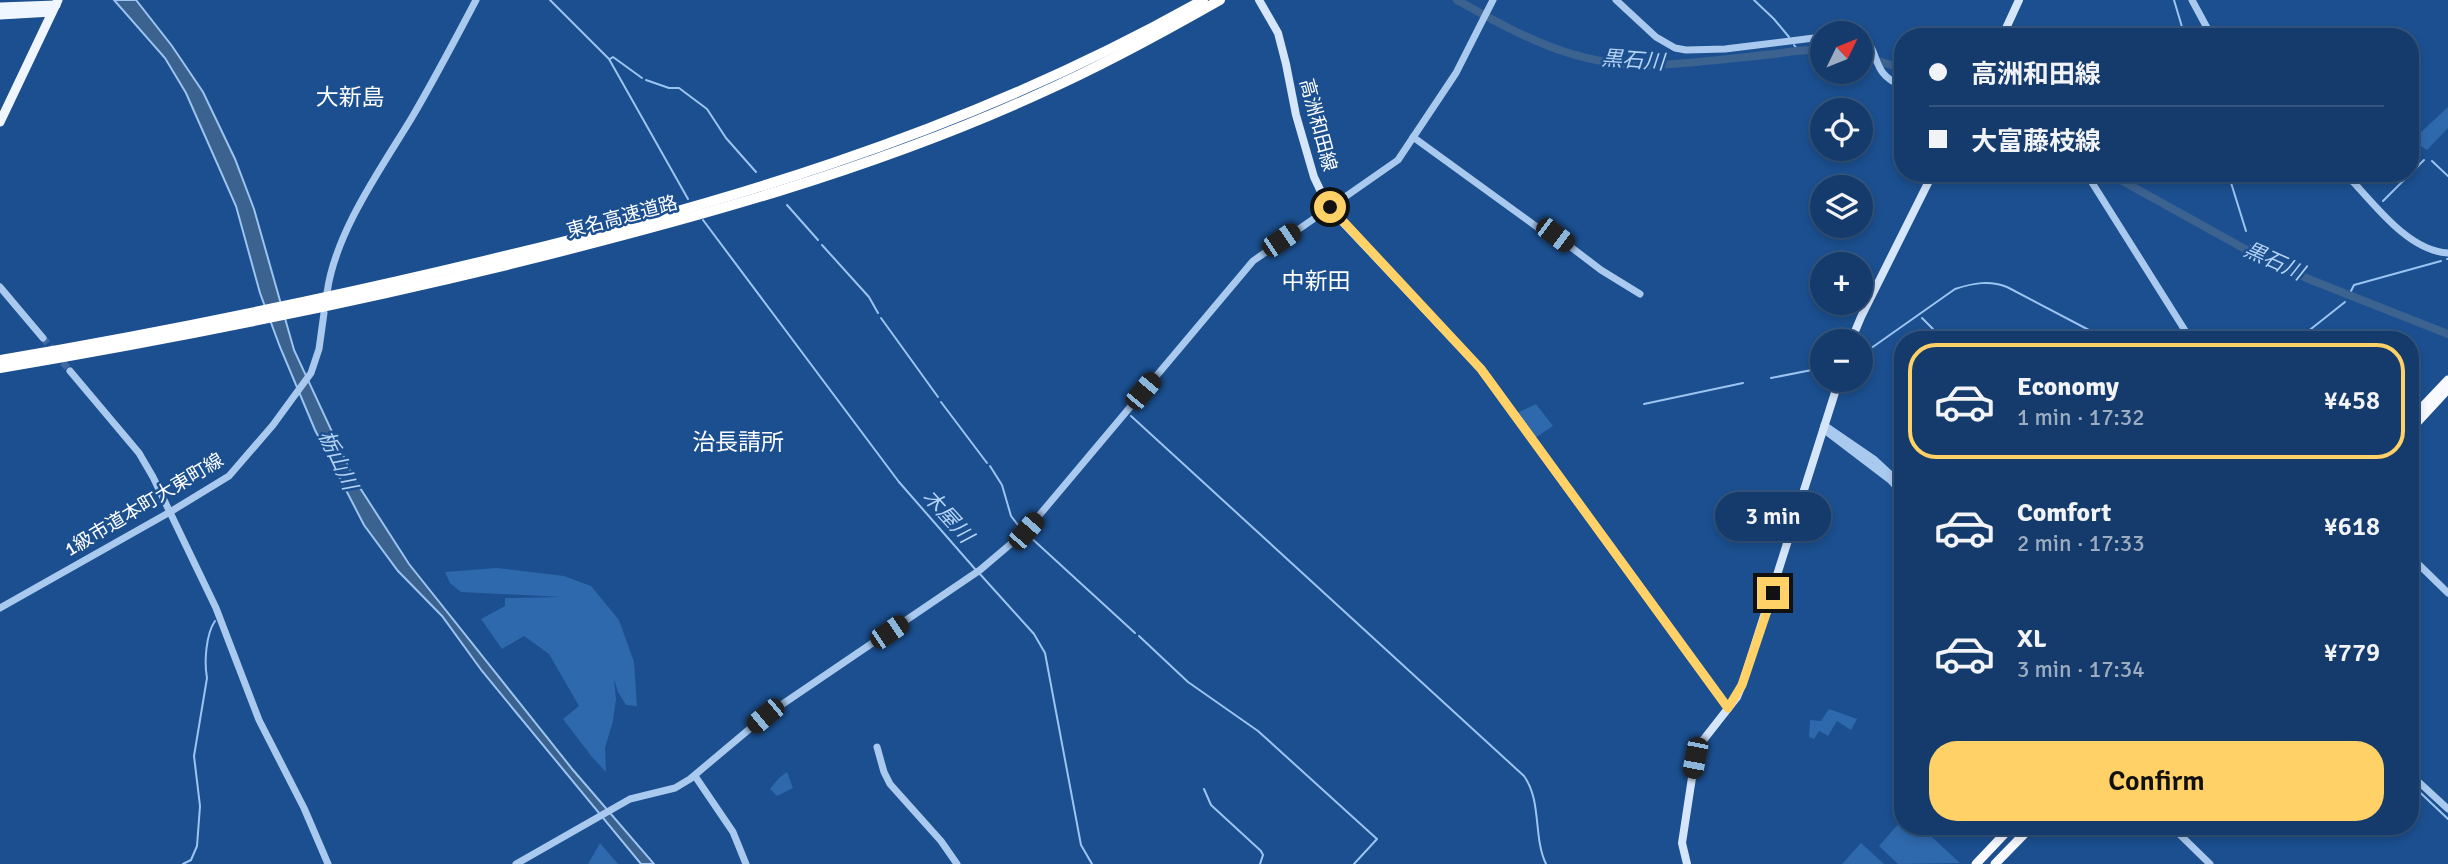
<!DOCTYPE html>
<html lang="en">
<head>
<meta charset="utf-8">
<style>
  body { margin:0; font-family:Signika,"Noto Sans JP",sans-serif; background:#1d4271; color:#f1f3f6; height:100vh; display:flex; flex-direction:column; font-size:26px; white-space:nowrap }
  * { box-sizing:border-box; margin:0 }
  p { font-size:23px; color:#9dadc1 }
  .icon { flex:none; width:38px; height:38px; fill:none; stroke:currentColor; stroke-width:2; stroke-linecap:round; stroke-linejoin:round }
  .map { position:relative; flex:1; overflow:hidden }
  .side { position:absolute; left:1894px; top:331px; width:525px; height:504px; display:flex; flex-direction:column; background:#143b6b; border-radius:28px; box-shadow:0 4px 10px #0003,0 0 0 2px #33557e }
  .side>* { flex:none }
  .banner { position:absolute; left:1894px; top:28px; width:525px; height:154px; border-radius:28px; box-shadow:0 4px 10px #0003,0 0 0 2px #33557e; display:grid; align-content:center; height:154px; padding:0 35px; background:#143b6b }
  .needle { width:46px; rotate:47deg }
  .tools { position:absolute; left:1810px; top:21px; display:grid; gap:14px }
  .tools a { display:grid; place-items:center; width:63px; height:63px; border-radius:50%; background:#143b6b; box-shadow:0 4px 10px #0003,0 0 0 2px #33557e; font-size:35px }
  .end { position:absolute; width:32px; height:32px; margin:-16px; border:9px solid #ffd166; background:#111; box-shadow:0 0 0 4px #111 }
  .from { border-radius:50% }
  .bubble { position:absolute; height:49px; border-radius:24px; background:#143b6b; box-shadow:0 4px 10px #0003,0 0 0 2px #33557e; font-size:23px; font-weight:600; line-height:49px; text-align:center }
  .car { position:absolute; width:21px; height:42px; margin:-21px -10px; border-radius:9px; box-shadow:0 0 5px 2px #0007; background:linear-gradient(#222 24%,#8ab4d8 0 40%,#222 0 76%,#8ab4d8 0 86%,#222 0) }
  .banner b { display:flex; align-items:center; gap:24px; height:66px; font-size:26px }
  .banner b+b { border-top:2px solid #33557e }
  .banner i { width:18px; height:18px; background:#f1f3f6 }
  ul { padding:12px 0 0; list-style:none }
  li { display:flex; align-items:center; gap:21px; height:116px; margin:0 14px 10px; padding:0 21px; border:4px solid transparent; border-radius:28px }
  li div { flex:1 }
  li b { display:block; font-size:26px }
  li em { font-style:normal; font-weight:600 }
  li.on { border-color:#ffd166 }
  li>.icon { width:63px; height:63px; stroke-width:1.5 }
  .primary-button { display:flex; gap:14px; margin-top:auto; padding:14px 35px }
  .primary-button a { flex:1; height:80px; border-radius:28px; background:#ffd166; color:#111; font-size:28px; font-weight:600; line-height:80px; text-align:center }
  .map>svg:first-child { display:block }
  .green { fill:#2e69ad }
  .water { fill:#3c6290; stroke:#9cc4f0; stroke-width:2 }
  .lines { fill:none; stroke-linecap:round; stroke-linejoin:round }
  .stream { stroke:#9cc4f0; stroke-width:2 }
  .river { stroke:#3c6290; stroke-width:8 }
  .tertiary-tunnel { stroke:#3d69a0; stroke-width:7; stroke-dasharray:7 3.5; stroke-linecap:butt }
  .tertiary { stroke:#a9c9ee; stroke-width:7 }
  .secondary { stroke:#d6e6fa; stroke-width:8 }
  .primary { stroke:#f0f6ff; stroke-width:9 }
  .trunk { stroke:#f8faff; stroke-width:9 }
  .motorway { stroke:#fff; stroke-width:10 }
  .route { stroke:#ffd166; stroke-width:9 }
  .labels { text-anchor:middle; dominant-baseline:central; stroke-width:5; stroke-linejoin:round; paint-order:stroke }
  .street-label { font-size:19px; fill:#fff; stroke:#1b4f8f }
  .water-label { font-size:21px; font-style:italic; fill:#b5d3f5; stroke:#1b4f8f }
  .quarter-label { font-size:23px; fill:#fff; stroke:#1b4f8f }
</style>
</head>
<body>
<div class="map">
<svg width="2448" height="864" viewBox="0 0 2448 864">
  <rect width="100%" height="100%" fill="#1b4f8f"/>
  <!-- green -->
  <g class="green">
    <path d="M2448,107V128L2427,150L2415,142L2419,134Z"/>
    <path d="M1536,404L1553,426L1535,438L1517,413Z"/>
    <path d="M497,568L564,576L591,586L619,620L634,662L637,706L626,705L618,692L614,679L616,699L613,721L605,748L606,772L592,757L563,719L579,706L549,654L524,636L502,649L481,619L505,606V598L562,597L461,592L450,583L445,572Z"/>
    <path d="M1829,709L1857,719L1851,730L1837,721L1828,736L1819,731L1814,739L1809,737L1810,720L1821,721Z"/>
    <path d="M787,772L793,788L777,796L770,789L779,778Z"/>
    <path d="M1902,820V826H1920L1960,863L1898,864L1879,846Z"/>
    <path d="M600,843L618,864H588Z"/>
    <path d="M1861,843L1884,864H1842Z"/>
  </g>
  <!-- water -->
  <path class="water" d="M114,0H136L172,46L203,92L235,159L254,209L294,350L353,477L409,564L573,770L654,864H641L482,671L442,616L398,571L364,525L315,430L280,347L260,293L236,206L186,93L165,58Z"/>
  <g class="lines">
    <!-- stream -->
    <g class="stream">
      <path d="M550,0L609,59L688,199"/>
      <path d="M1754,0L1774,19L1789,37"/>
      <path d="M2174,0L2185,37"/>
      <path d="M1794,45L1798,50"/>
      <path d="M610,59L613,57L642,78"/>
      <path d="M646,80L669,88H679L707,109L726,138L756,172"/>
      <path d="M2432,161L2448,176"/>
      <path d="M2228,173L2246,231"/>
      <path d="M2383,201L2424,160"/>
      <path d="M787,205L818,240"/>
      <path d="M703,220L899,482L975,569"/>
      <path d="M822,245L869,297L878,313"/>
      <path d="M2251,246L2254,254"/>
      <path d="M2447,259H2448"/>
      <path d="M2348,297L2354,285L2441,261"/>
      <path d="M881,318L938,397"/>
      <path d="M1922,318L1933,329"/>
      <path d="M1938,333L1941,336"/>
      <path d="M1943,338L1944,340"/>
      <path d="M2297,340L2345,302"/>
      <path d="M1860,356L1955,289C1973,283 1990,280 2007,287L2108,340"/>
      <path d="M1771,378L1822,368"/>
      <path d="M941,402L987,463"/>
      <path d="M1644,404L1743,383"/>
      <path d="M1131,416L1524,776C1542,801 1533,837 1546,864"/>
      <path d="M990,466L1002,485L1011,516L1021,529"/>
      <path d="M1028,535L1135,633"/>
      <path d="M979,573L1034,634L1045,653L1081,845L1092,864"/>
      <path d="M1139,636L1188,682L1258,731L1377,839L1354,864"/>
      <path d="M2410,783L2448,819"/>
      <path d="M1204,789L1211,805L1261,851L1263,855L1260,864"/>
      <path d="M183,864L191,860L197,846L200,806L194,756L207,678C204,662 206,634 215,621"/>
    </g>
    <!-- river -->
    <g class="river">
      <path d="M1457,0C1523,37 1579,68 1657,65C1696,63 1735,58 1774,54C1790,52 1805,49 1822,50"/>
      <path d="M1860,56L1902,68"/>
      <path d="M2108,173L2254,254L2311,280L2448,334"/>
    </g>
    <!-- tertiary-tunnel -->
    <path class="tertiary-tunnel" d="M43,338L70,371"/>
    <!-- tertiary -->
    <g class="tertiary">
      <path d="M1616,0L1656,37L1675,48L1686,50L1725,49L1822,37"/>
      <path d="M2192,0L2212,37"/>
      <path d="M1843,33H1856"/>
      <path d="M1860,35C1883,52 1868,72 1902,86"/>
      <path d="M1413,137L1526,219L1541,230L1555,235L1601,270L1640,294"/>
      <path d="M2086,173L2191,340"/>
      <path d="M2345,173C2372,201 2407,251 2448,253"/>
      <path d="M0,287L43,338"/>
      <path d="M327,293C335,233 380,170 411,119C434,80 455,40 476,0"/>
      <path d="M70,371L139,453L153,477L216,608L259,720L304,808L328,864"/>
      <path d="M1824,425L1875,460L1902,485"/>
      <path d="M1823,429L1890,480L1902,493"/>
      <path d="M2410,556L2448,593"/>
      <path d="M0,608L170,512L229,476L273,425L311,373L319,349L324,313"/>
      <path d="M877,747L884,772L890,784L941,841L957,864"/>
      <path d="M2410,774L2448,809"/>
      <path d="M695,776L733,832L746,864"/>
      <path d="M2171,826L2210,864"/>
      <path d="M516,864L630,799L675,788L690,779L765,716L980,570L1026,531L1253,261L1398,160L1456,73L1493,0"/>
    </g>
    <!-- secondary -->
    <g class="secondary">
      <path d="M1259,0L1278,33L1286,64L1296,115L1314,177L1323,196L1336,215L1481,369L1728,708"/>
      <path d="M2002,37L2019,0"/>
      <path d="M1851,341L1861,317L1933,173"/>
      <path d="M1687,864L1682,843L1695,758L1701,743L1737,697L1742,685L1839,380"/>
    </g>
    <!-- primary -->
    <g class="primary">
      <path d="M0,7L56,5"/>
      <path d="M0,15L52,12"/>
      <path d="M0,122L58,0"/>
    </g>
    <!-- trunk -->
    <g class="trunk">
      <path d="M2410,420L2448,380"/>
      <path d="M2410,430L2448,389"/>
      <path d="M1976,864L2012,826"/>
      <path d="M1995,864L2032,826"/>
    </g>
    <!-- motorway -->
    <g class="motorway">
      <path d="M0,360C148,335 295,305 441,271C707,210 964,135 1203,0"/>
      <path d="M0,368C172,339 342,305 511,264C692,219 873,170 1043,92C1104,65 1162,33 1220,0"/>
    </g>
  </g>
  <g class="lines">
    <!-- route -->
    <path class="route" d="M1330,207L1481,369L1728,708L1742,685L1773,593"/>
  </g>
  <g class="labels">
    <!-- street labels -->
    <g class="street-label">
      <text transform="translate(1318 125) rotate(75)">高洲和田線</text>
      <text transform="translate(622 217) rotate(-15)">東名高速道路</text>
      <text transform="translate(144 505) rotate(-31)">1級市道本町大東町線</text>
    </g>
    <!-- water labels -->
    <g class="water-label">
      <text transform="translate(1633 60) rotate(4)">黒石川</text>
      <text transform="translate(2274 261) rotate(24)">黒石川</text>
      <text transform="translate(338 460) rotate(65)">栃山川</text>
      <text transform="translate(948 516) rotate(48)">木屋川</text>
    </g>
    <!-- quarter labels -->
    <g class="quarter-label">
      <text x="350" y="97">大新島</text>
      <text x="1316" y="281">中新田</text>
      <text x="738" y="442">治長請所</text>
    </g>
  </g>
</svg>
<div class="tools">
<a><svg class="needle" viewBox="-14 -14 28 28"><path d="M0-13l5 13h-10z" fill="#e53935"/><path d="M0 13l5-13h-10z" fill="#9dadc1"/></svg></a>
<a><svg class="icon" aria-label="locate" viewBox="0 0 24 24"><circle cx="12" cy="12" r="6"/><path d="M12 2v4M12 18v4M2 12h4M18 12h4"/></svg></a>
<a><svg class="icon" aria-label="layers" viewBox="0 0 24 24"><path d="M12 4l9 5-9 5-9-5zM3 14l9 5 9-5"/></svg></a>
<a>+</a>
<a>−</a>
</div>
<i class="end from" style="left:1330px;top:207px"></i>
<i class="end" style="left:1773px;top:593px"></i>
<div class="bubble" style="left:1715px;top:492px;width:116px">3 min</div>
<i class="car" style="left:1555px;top:235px;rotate:127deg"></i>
<i class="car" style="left:1281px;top:240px;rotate:56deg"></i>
<i class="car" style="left:1143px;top:391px;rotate:40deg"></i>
<i class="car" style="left:1026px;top:531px;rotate:41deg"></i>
<i class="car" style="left:889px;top:632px;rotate:56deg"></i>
<i class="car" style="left:765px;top:716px;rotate:230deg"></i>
<i class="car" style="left:1695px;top:758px;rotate:191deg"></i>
<div class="banner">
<b><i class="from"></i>高洲和田線</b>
<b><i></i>大富藤枝線</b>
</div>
<section class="side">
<ul>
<li class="on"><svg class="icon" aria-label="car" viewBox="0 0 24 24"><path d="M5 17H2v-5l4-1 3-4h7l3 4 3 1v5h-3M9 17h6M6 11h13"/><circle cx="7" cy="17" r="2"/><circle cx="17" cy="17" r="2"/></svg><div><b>Economy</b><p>1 min · 17:32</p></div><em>¥458</em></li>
<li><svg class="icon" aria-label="car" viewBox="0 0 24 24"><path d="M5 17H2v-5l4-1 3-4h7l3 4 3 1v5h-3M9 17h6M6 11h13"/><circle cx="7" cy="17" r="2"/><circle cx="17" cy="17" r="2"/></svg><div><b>Comfort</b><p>2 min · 17:33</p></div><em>¥618</em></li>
<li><svg class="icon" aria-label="car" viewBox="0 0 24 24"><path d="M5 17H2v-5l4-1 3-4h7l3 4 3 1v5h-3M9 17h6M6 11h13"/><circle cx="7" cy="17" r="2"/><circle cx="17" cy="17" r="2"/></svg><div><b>XL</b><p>3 min · 17:34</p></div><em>¥779</em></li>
</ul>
<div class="primary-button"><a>Confirm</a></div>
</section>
</div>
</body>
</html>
